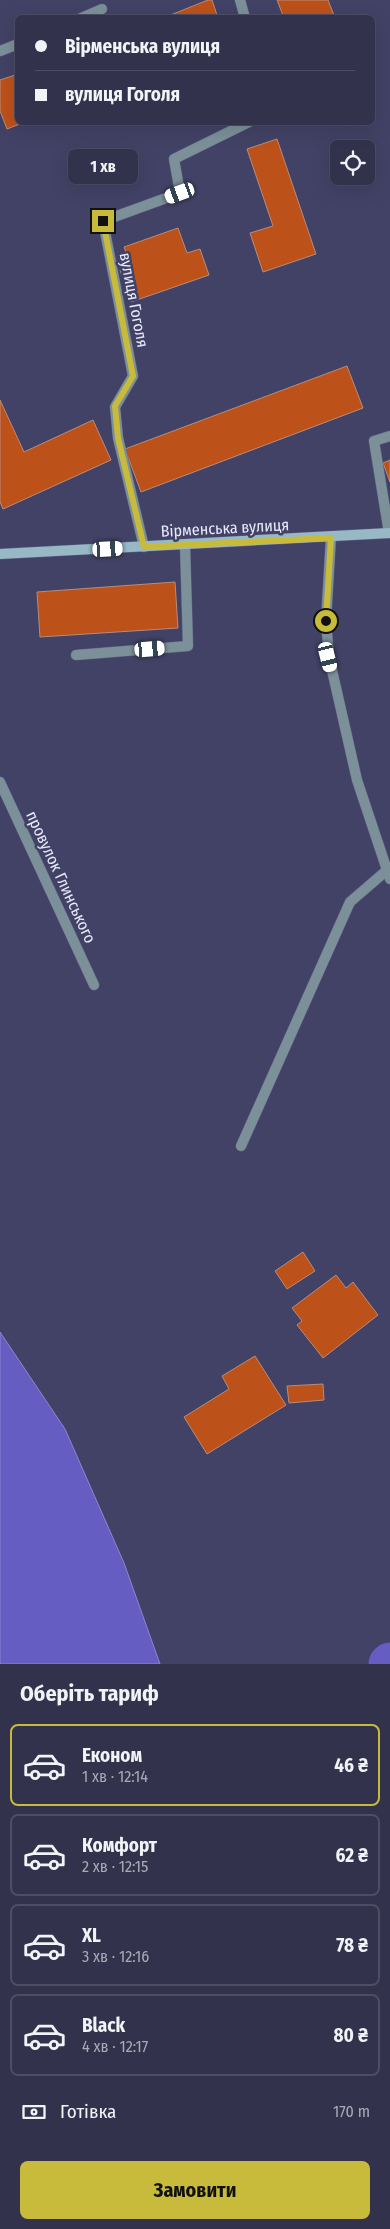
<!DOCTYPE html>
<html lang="uk">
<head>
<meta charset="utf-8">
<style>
  body { margin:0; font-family:"Fira Sans Condensed",sans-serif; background:#3a3a53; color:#f1f3f6; height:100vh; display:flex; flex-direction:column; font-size:19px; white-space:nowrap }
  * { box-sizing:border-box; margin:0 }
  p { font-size:16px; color:#a8aab5 }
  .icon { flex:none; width:28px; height:28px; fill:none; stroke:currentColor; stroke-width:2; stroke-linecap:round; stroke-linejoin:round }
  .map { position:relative; height:1664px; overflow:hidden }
  .sheet { display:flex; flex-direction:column; background:#32324c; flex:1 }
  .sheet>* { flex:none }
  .guide { position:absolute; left:15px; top:15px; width:360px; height:110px; border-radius:8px; box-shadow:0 5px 20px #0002,0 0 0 1px #4d4d64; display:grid; align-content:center; height:110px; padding:0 20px; background:#32324c }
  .fabs { position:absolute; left:330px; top:140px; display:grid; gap:10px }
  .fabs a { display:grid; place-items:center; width:45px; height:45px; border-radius:8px; background:#32324c; box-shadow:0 5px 20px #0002,0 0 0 1px #4d4d64; font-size:25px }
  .end { position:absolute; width:22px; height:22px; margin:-11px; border:6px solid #c8bb3b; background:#111; box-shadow:0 0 0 2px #111 }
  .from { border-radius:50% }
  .bubble { position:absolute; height:35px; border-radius:8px; background:#32324c; box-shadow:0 5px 20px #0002,0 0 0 1px #4d4d64; font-size:16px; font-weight:700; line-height:35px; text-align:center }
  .car { position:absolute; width:15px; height:30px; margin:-15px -8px; border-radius:6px; box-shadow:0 0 4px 1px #0007; background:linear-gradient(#fff 24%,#345 0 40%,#fff 0 76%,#345 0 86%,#fff 0) }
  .guide b { display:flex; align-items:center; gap:18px; height:48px; font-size:19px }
  .guide b+b { border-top:1px solid #4d4d64 }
  .guide i { width:12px; height:12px; background:#f1f3f6 }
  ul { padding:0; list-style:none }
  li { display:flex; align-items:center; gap:15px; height:82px; margin:0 10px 8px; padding:0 10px; border:2px solid #4d4d64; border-radius:8px }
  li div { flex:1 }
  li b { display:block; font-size:19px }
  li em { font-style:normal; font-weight:700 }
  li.current { border-color:#c8bb3b }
  li>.icon { width:45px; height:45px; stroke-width:1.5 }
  h2 { padding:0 20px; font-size:22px; line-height:60px }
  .pay { display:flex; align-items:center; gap:12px; height:55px; padding:0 20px; font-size:19px }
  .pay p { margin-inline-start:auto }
  .action { display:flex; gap:10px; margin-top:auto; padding:10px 20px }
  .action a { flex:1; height:58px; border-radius:8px; background:#c8bb3b; color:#111; font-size:20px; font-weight:700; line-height:58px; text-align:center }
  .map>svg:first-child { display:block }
  .water { fill:#655dc2; stroke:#8c87d3 }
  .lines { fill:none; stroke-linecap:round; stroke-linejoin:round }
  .river { stroke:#655dc2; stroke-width:41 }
  .building { fill:#bd511a; stroke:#b98c79 }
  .lane-casing { stroke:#606081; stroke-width:11 }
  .street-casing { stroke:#606081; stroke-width:11 }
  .secondary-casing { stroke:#606081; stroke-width:11 }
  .lane { stroke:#7b9099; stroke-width:10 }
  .street { stroke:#7b9099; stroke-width:10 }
  .secondary { stroke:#97b9c6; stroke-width:10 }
  .route { stroke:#c8bb3b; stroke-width:6 }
  .labels { text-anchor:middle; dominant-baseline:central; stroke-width:5; stroke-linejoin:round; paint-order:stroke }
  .street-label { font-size:16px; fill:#e8e9fb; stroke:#424266 }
</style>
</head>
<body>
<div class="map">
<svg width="390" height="1664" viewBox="0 0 390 1664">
  <rect width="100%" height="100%" fill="#424266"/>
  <!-- water -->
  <path class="water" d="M0,1332L65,1429L124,1563L160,1664H0Z"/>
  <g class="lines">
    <!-- river -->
    <path class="river" d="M389,1664L390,1663"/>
  </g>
  <!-- building -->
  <g class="building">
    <path d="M208,0H212L218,18H163Z"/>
    <path d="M277,0H328L335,18H284Z"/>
    <path d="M18,74V122H25L7,129L0,111V80Z"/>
    <path d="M277,139L316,254L263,272L250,233L273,226L247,149Z"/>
    <path d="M178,228L187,253L200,249L209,275L131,302L120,270L131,266L124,247Z"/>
    <path d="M347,366L363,408L141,492L125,449Z"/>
    <path d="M0,400L24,452L93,420L111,460L3,509L0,502Z"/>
    <path d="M390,460V482L383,463Z"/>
    <path d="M175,582L178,628L40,637L37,592Z"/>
    <path d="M303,1252L315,1271L287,1289L275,1271Z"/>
    <path d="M336,1275L346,1288L353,1282L378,1315L323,1358L297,1325L302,1321L292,1308Z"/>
    <path d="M255,1356L286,1405L207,1454L184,1417L229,1389L222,1376Z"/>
    <path d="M323,1384L324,1400L289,1403L287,1386Z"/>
  </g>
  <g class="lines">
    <defs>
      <g id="lane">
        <path d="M240,0L245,18"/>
        <path d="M81,18L102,9"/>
        <path d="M0,51L18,44"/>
        <path d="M389,533L374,441L390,436"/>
        <path d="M144,547L118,438L115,407L133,376L103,221L180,193L174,159L249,122"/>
        <path d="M76,655L188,646L185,545"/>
        <path d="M241,1146L350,902L386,871"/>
      </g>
      <g id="street">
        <path d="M331,537L326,621L329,657L357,780L390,879"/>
        <path d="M0,782L94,985"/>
      </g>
      <path id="secondary" d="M0,554L390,533"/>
    </defs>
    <!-- lane casing -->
    <use href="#lane" class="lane-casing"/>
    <!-- street casing -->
    <use href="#street" class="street-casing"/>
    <!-- secondary casing -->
    <use href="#secondary" class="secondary-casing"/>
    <!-- lane -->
    <use href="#lane" class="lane"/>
    <!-- street -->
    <use href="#street" class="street"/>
    <!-- secondary -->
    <use href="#secondary" class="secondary"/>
  </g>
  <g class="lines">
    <!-- route -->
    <path class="route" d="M103,221L133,376L115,406L118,438L144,547L331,538L326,621"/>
  </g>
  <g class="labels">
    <!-- street labels -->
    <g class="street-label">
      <text transform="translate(134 300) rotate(79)">вулиця Гоголя</text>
      <text transform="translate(225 528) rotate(-3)">Вірменська вулиця</text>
      <text transform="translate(61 877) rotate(65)">провулок Глинського</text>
    </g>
  </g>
</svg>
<div class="fabs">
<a><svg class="icon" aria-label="locate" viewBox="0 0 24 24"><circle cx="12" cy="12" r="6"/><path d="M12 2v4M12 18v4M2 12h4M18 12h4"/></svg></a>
</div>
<i class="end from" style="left:326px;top:621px"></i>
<i class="end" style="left:103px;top:221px"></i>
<div class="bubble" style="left:68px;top:149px;width:70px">1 хв</div>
<i class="car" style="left:180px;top:193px;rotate:250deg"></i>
<i class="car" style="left:108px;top:549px;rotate:87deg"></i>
<i class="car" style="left:150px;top:649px;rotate:85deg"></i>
<i class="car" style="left:328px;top:657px;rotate:166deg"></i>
<div class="guide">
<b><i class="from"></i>Вірменська вулиця</b>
<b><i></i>вулиця Гоголя</b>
</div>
</div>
<section class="sheet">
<h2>Оберіть тариф</h2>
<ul>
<li class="current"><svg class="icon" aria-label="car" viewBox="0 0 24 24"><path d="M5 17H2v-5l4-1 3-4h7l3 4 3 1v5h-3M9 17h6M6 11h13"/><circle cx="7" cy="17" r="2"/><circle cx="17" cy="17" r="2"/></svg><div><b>Економ</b><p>1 хв · 12:14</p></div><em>46 ₴</em></li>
<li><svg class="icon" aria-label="car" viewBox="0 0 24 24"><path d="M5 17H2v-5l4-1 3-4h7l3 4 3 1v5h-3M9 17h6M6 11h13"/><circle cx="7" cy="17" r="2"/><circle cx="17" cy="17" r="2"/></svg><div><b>Комфорт</b><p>2 хв · 12:15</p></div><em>62 ₴</em></li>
<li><svg class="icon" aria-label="car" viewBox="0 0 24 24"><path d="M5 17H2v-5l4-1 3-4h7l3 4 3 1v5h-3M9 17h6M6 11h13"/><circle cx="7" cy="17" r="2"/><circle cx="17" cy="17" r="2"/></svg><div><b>XL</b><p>3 хв · 12:16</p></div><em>78 ₴</em></li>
<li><svg class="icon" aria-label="car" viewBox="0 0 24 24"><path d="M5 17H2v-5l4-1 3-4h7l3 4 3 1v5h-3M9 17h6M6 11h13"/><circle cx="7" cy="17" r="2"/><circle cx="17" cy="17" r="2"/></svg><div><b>Black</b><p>4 хв · 12:17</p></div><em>80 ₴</em></li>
</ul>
<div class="pay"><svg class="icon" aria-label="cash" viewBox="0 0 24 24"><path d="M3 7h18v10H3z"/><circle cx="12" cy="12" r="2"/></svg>Готівка<p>170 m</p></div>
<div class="action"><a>Замовити</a></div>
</section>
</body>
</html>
